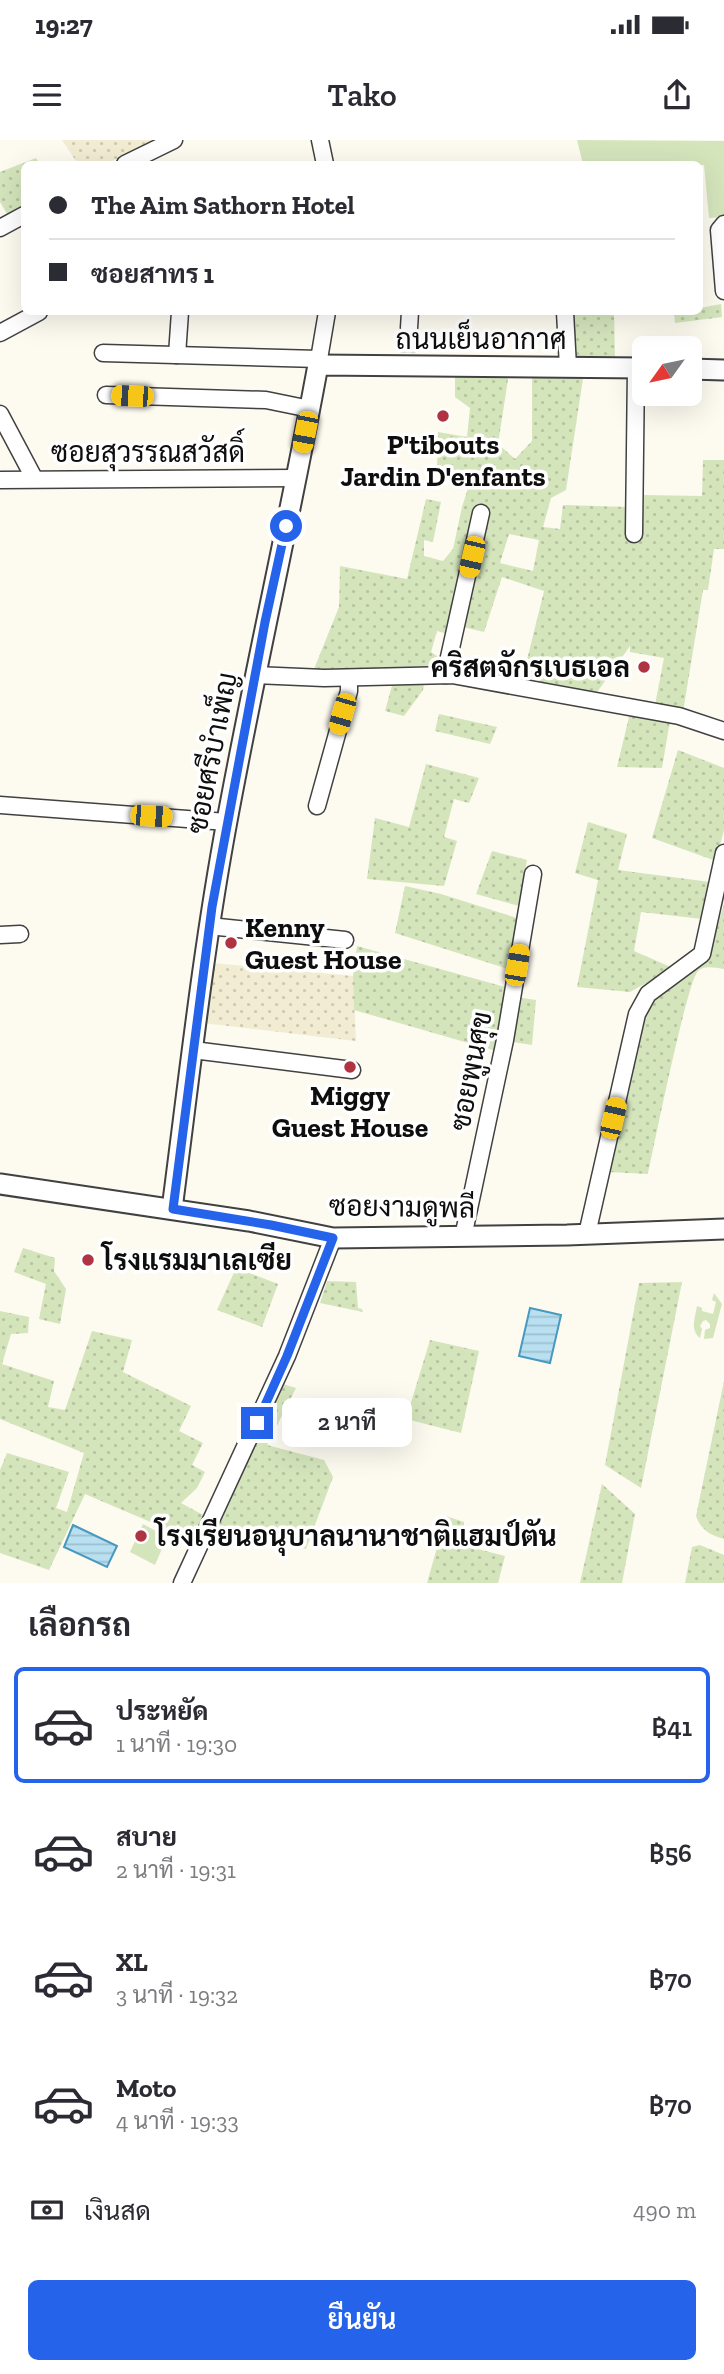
<!DOCTYPE html>
<html lang="th">
<head>
<meta charset="utf-8">
<style>
  body { margin:0; font-family:"Zilla Slab",Sarabun,serif; background:#f7f7f7; color:#2b2b33; height:100vh; display:flex; flex-direction:column; font-size:26px; white-space:nowrap }
  * { box-sizing:border-box; margin:0 }
  p { font-size:23px; color:#7c7c81 }
  .icon { flex:none; width:38px; height:38px; fill:none; stroke:currentColor; stroke-width:2; stroke-linecap:round; stroke-linejoin:round }
  .map { position:relative; height:1443px; overflow:hidden }
  .panel { display:flex; flex-direction:column; background:#fff; flex:1 }
  .panel>* { flex:none }
  .hud { position:absolute; left:21px; top:21px; width:682px; height:154px; border-radius:10px; box-shadow:0 7px 28px #0002; display:grid; align-content:center; height:154px; padding:0 28px; background:#fff }
  .needle { width:46px; rotate:237deg }
  .fabs { position:absolute; left:632px; top:196px; display:grid; gap:14px }
  .fabs a { display:grid; place-items:center; width:70px; height:70px; border-radius:10px; background:#fff; box-shadow:0 7px 28px #0002; font-size:35px }
  .end { position:absolute; width:32px; height:32px; margin:-16px; border:9px solid #2563eb; background:#fff; box-shadow:0 0 0 4px #fff }
  .from { border-radius:50% }
  .bubble { position:absolute; height:49px; border-radius:10px; background:#fff; box-shadow:0 7px 28px #0002; font-size:23px; font-weight:600; line-height:49px; text-align:center }
  .car { position:absolute; width:21px; height:42px; margin:-21px -10px; border-radius:9px; box-shadow:0 0 5px 2px #0007; background:linear-gradient(#f5c518 24%,#345 0 40%,#f5c518 0 76%,#345 0 86%,#f5c518 0) }
  .hud b { display:flex; align-items:center; gap:24px; height:66px; font-size:26px }
  .hud b+b { border-top:2px solid #e1e1e2 }
  .hud i { width:18px; height:18px; background:#2b2b33 }
  ul { padding:0; list-style:none }
  li { display:flex; align-items:center; gap:21px; height:116px; margin:0 14px 10px; padding:0 14px; border:4px solid transparent; border-radius:10px }
  li div { flex:1 }
  li b { display:block; font-size:26px }
  li em { font-style:normal; font-weight:600 }
  li.selected { border-color:#2563eb }
  li>.icon { width:63px; height:63px; stroke-width:1.5 }
  h2 { padding:0 28px; font-size:32px; line-height:84px }
  .pay { display:flex; align-items:center; gap:18px; height:77px; padding:0 28px; font-size:26px }
  .pay p { margin-inline-start:auto }
  .button { display:flex; gap:14px; margin-top:auto; padding:14px 28px }
  .button a { flex:1; height:80px; border-radius:10px; background:#2563eb; color:#fff; font-size:28px; font-weight:600; line-height:80px; text-align:center }
  .status { display:flex; justify-content:space-between; align-items:center; height:49px; padding:0 35px; background:#fff; direction:ltr }
  .status svg { height:19px; fill:currentColor }
  header { display:flex; justify-content:space-between; align-items:center; height:91px; padding:0 28px; background:#fff; font-size:32px; font-weight:600 }
  .map>svg:first-child { display:block }
  .farmland { fill:url(#farmland-dots) }
  .grass { fill:#d4e5bc }
  .park { fill:url(#park-dots); fill-rule:evenodd }
  .water { fill:url(#water-rules); stroke:#4799c0; stroke-width:2 }
  .lines { fill:none; stroke-linecap:round; stroke-linejoin:round }
  .minor-tunnel { stroke:#d9d7ce; stroke-width:16; stroke-dasharray:16 8; stroke-linecap:butt }
  .minor-casing { stroke:#414141; stroke-width:19 }
  .tertiary-casing { stroke:#414141; stroke-width:23 }
  .minor { stroke:#fff; stroke-width:16 }
  .tertiary { stroke:#fff; stroke-width:19 }
  .route { stroke:#2563eb; stroke-width:9 }
  .poi-dot { fill:#b03342; stroke:#fff; stroke-width:2.5 }
  .labels { text-anchor:middle; dominant-baseline:central; stroke-width:7; stroke-linejoin:round; paint-order:stroke }
  .street-label { font-size:28px; fill:#0e0e0e; stroke:#fff }
  .poi-label { font-size:28px; font-weight:bold; fill:#0e0e0e; stroke:#fff; text-anchor:start }
</style>
</head>
<body>
<div class="status"><b>19:27</b><svg viewBox="0 0 49 12"><path d="M0 12V9h3v3zM5 12V6h3v6zM10 12V3h3v9zM15 12V0h3v12zM26 1h20v11H26zM47 4h2v5h-2z"/></svg></div>
<header><svg class="icon" aria-label="menu" viewBox="0 0 24 24"><path d="M4 6h16M4 12h16M4 18h16"/></svg>Tako<svg class="icon" aria-label="share" viewBox="0 0 24 24"><path d="M12 15V3M7 8l5-5 5 5M5 13v7h14v-7"/></svg></header>
<div class="map">
<svg width="724" height="1443" viewBox="0 0 724 1443">
  <defs>
    <pattern id="farmland-dots" width="8" height="8" patternUnits="userSpaceOnUse" patternTransform="scale(1.75)"><rect width="8" height="8" fill="#f1ecd2"/><path d="M2 2h.1M6 6h.1" fill="none" stroke="#cdc9b3" stroke-width="1.8" stroke-linecap="round"/></pattern>
    <pattern id="park-dots" width="8" height="8" patternUnits="userSpaceOnUse" patternTransform="scale(1.75)"><rect width="8" height="8" fill="#d4e5bc"/><path d="M2 2h.1M6 6h.1" fill="none" stroke="#b5c3a0" stroke-width="1.8" stroke-linecap="round"/></pattern>
    <pattern id="water-rules" width="6" height="5" patternUnits="userSpaceOnUse" patternTransform="scale(1.75)"><rect width="6" height="5" fill="#b9e0f0"/><path d="M0 2.5h6" fill="none" stroke="#9ebfcd"/></pattern>
  </defs>
  <rect width="100%" height="100%" fill="#fdfaf0"/>
  <!-- farmland -->
  <g class="farmland">
    <path d="M62,0H152L106,24H78Z"/>
    <path d="M211,823L353,836L356,901L204,883Z"/>
  </g>
  <!-- grass -->
  <g class="grass">
    <path d="M577,0L724,1V77L709,78L704,25L583,24Z"/>
    <path d="M714,1153L722,1164L713,1198L704,1199L705,1190L710,1188V1184L706,1180L703,1181L700,1186L702,1189L700,1198C690,1190 695,1178 697,1166L702,1168V1171L713,1174L716,1162L712,1160Z"/>
    <path d="M143,1384L167,1397L155,1425L130,1412Z"/>
  </g>
  <!-- park -->
  <g class="park">
    <path d="M36,18L40,24H24V69L9,77L0,62V32Z"/>
    <path d="M721,164L722,177L675,183L674,173L700,172V168Z"/>
    <path d="M569,172H614L615,218L574,217Z"/>
    <path d="M584,232L566,350L551,358L543,387L560,389L563,365L629,367L628,398L641,400L644,355L702,356L703,320H724V409H714L708,450H703L683,572L655,565L664,518L630,512V506L595,555L537,543L534,538L523,536L544,451L502,437L484,492L459,486L448,494L437,491L431,512L441,519L438,531L312,534L339,467L340,426L407,439L426,359L441,362L433,402L424,400V416L443,421L453,409L462,367L471,339L437,329L438,292L467,297L470,268L455,257V234L509,233L498,304L515,319L532,301V233ZM509,394L539,400L533,431L500,423Z"/>
    <path d="M425,539L423,550L404,576L385,571L393,542Z"/>
    <path d="M630,573L670,581L662,628L617,627Z"/>
    <path d="M439,574L497,587L490,604L435,591Z"/>
    <path d="M678,610L724,628V690L716,721L652,698Z"/>
    <path d="M426,624L479,638L469,663L454,659L444,697L457,701L444,746L367,739L375,678L409,687Z"/>
    <path d="M588,682L627,694L618,730L710,742L702,779L641,772L634,811L673,828L630,852L577,847L598,740L575,733Z"/>
    <path d="M492,711L527,720L519,766L476,754Z"/>
    <path d="M405,746L441,754L517,778L508,829L395,793Z"/>
    <path d="M724,764V829C716,828 704,825 698,831C687,842 654,1006 648,1034L608,1032L643,874L654,853L708,819Z"/>
    <path d="M357,806L505,847L496,911L354,870L353,836Z"/>
    <path d="M522,858L536,860L532,905L513,902Z"/>
    <path d="M23,1108L55,1118L54,1131L66,1149L60,1184L39,1179L46,1144L14,1132Z"/>
    <path d="M236,1128L278,1144L262,1187L217,1170Z"/>
    <path d="M327,1141L356,1142L358,1168L362,1169L363,1172L320,1163Z"/>
    <path d="M682,1142L641,1348L605,1325L639,1143Z"/>
    <path d="M0,1171L29,1177L28,1193L11,1194L2,1224L54,1241L48,1267L65,1270L92,1191L132,1200L123,1232L191,1266L179,1291L203,1303L192,1325L205,1332L197,1348L181,1363L205,1376L195,1401L85,1354L49,1430L0,1413V1330L7,1313L69,1332L56,1368L67,1372L84,1313L0,1279Z"/>
    <path d="M430,1200L479,1211L461,1293L406,1279Z"/>
    <path d="M724,1241V1399C710,1395 701,1390 696,1376Z"/>
    <path d="M283,1244L296,1248L267,1305L324,1320L333,1337L306,1409L217,1385Z"/>
    <path d="M602,1344L635,1374L622,1443H580Z"/>
    <path d="M446,1376L464,1382V1388L470,1391L466,1406L505,1416L498,1443H427Z"/>
    <path d="M700,1405L724,1415V1443H685L692,1407Z"/>
  </g>
  <!-- water -->
  <g class="water">
    <path d="M530,1168L561,1175L550,1223L519,1216Z"/>
    <path d="M73,1385L117,1406L107,1427L64,1407Z"/>
  </g>
  <g class="lines">
    <!-- minor-tunnel -->
    <path class="minor-tunnel" d="M408,213L409,188"/>
    <defs>
      <g id="minor">
        <path d="M320,0L325,24"/>
        <path d="M125,24L174,0"/>
        <path d="M724,84L719,90L724,151"/>
        <path d="M0,88L24,75"/>
        <path d="M565,172L568,227"/>
        <path d="M409,188L410,172"/>
        <path d="M0,193L39,172"/>
        <path d="M103,213L319,219"/>
        <path d="M177,215L180,172"/>
        <path d="M318,225L327,172"/>
        <path d="M106,255L266,260L310,269"/>
        <path d="M0,274L34,338"/>
        <path d="M0,340L297,338"/>
        <path d="M634,394L636,228"/>
        <path d="M255,535L324,538L452,535L679,576L724,591"/>
        <path d="M445,535L481,373"/>
        <path d="M0,665L227,682"/>
        <path d="M317,666L349,551V538"/>
        <path d="M209,786L345,800"/>
        <path d="M0,795L20,794"/>
        <path d="M193,910L352,930"/>
        <path d="M587,1094L637,874L648,854L702,814L724,713"/>
        <path d="M463,1097L505,900L533,734"/>
        <path d="M182,1443L287,1216L333,1098"/>
      </g>
      <g id="tertiary">
        <path d="M690,229L724,230"/>
        <path d="M0,1044L249,1081L333,1098L567,1095L724,1089"/>
        <path d="M172,1069C189,939 203,810 227,681C255,529 290,378 318,225L644,228"/>
      </g>
    </defs>
    <!-- minor casing -->
    <use href="#minor" class="minor-casing"/>
    <!-- tertiary casing -->
    <use href="#tertiary" class="tertiary-casing"/>
    <!-- minor -->
    <use href="#minor" class="minor"/>
    <!-- tertiary -->
    <use href="#tertiary" class="tertiary"/>
  </g>
  <g class="lines">
    <!-- route -->
    <path class="route" d="M257,1283L287,1216L333,1098L271,1085L173,1069L212,767L265,482L286,386"/>
  </g>
  <!-- markers -->
  <g class="poi-dot">
    <circle cx="443" cy="276" r="7"/>
    <circle cx="644" cy="527" r="7"/>
    <circle cx="231" cy="803" r="7"/>
    <circle cx="350" cy="927" r="7"/>
    <circle cx="88" cy="1120" r="7"/>
    <circle cx="141" cy="1396" r="7"/>
  </g>
  <g class="labels">
    <!-- street labels -->
    <g class="street-label">
      <text x="481" y="199">ถนนเย็นอากาศ</text>
      <text x="148" y="312">ซอยสุวรรณสวัสดิ์</text>
      <text transform="translate(212 613) rotate(-79)">ซอยศรีบำเพ็ญ</text>
      <text transform="translate(471 931) rotate(-79)">ซอยพูนศุข</text>
      <text transform="translate(402 1067) rotate(1)">ซอยงามดูพลี</text>
    </g>
    <!-- poi labels -->
    <g class="poi-label">
      <text x="443" y="304" text-anchor="middle">P'tibouts<tspan x="443" dy="32">Jardin D'enfants</tspan></text>
      <text x="630" y="527" text-anchor="end">คริสตจักรเบธเอล</text>
      <text x="245" y="787">Kenny<tspan x="245" dy="32">Guest House</tspan></text>
      <text x="350" y="955" text-anchor="middle">Miggy<tspan x="350" dy="32">Guest House</tspan></text>
      <text x="102" y="1120">โรงแรมมาเลเซีย</text>
      <text x="155" y="1396">โรงเรียนอนุบาลนานาชาติแฮมป์ตัน</text>
    </g>
  </g>
</svg>
<div class="fabs">
<a><svg class="needle" viewBox="-14 -14 28 28"><path d="M0-13l5 13h-10z" fill="#e53935"/><path d="M0 13l5-13h-10z" fill="#7c7c81"/></svg></a>
</div>
<i class="end from" style="left:286px;top:386px"></i>
<i class="end" style="left:257px;top:1283px"></i>
<div class="bubble" style="left:282px;top:1258px;width:130px">2 นาที</div>
<i class="car" style="left:132px;top:256px;rotate:272deg"></i>
<i class="car" style="left:305px;top:292px;rotate:191deg"></i>
<i class="car" style="left:472px;top:417px;rotate:193deg"></i>
<i class="car" style="left:342px;top:574px;rotate:196deg"></i>
<i class="car" style="left:151px;top:676px;rotate:94deg"></i>
<i class="car" style="left:517px;top:825px;rotate:10deg"></i>
<i class="car" style="left:613px;top:978px;rotate:13deg"></i>
<div class="hud">
<b><i class="from"></i>The Aim Sathorn Hotel</b>
<b><i></i>ซอยสาทร 1</b>
</div>
</div>
<section class="panel">
<h2>เลือกรถ</h2>
<ul>
<li class="selected"><svg class="icon" aria-label="car" viewBox="0 0 24 24"><path d="M5 17H2v-5l4-1 3-4h7l3 4 3 1v5h-3M9 17h6M6 11h13"/><circle cx="7" cy="17" r="2"/><circle cx="17" cy="17" r="2"/></svg><div><b>ประหยัด</b><p>1 นาที · 19:30</p></div><em>฿41</em></li>
<li><svg class="icon" aria-label="car" viewBox="0 0 24 24"><path d="M5 17H2v-5l4-1 3-4h7l3 4 3 1v5h-3M9 17h6M6 11h13"/><circle cx="7" cy="17" r="2"/><circle cx="17" cy="17" r="2"/></svg><div><b>สบาย</b><p>2 นาที · 19:31</p></div><em>฿56</em></li>
<li><svg class="icon" aria-label="car" viewBox="0 0 24 24"><path d="M5 17H2v-5l4-1 3-4h7l3 4 3 1v5h-3M9 17h6M6 11h13"/><circle cx="7" cy="17" r="2"/><circle cx="17" cy="17" r="2"/></svg><div><b>XL</b><p>3 นาที · 19:32</p></div><em>฿70</em></li>
<li><svg class="icon" aria-label="car" viewBox="0 0 24 24"><path d="M5 17H2v-5l4-1 3-4h7l3 4 3 1v5h-3M9 17h6M6 11h13"/><circle cx="7" cy="17" r="2"/><circle cx="17" cy="17" r="2"/></svg><div><b>Moto</b><p>4 นาที · 19:33</p></div><em>฿70</em></li>
</ul>
<div class="pay"><svg class="icon" aria-label="cash" viewBox="0 0 24 24"><path d="M3 7h18v10H3z"/><circle cx="12" cy="12" r="2"/></svg>เงินสด<p>490 m</p></div>
<div class="button"><a>ยืนยัน</a></div>
</section>
</body>
</html>
